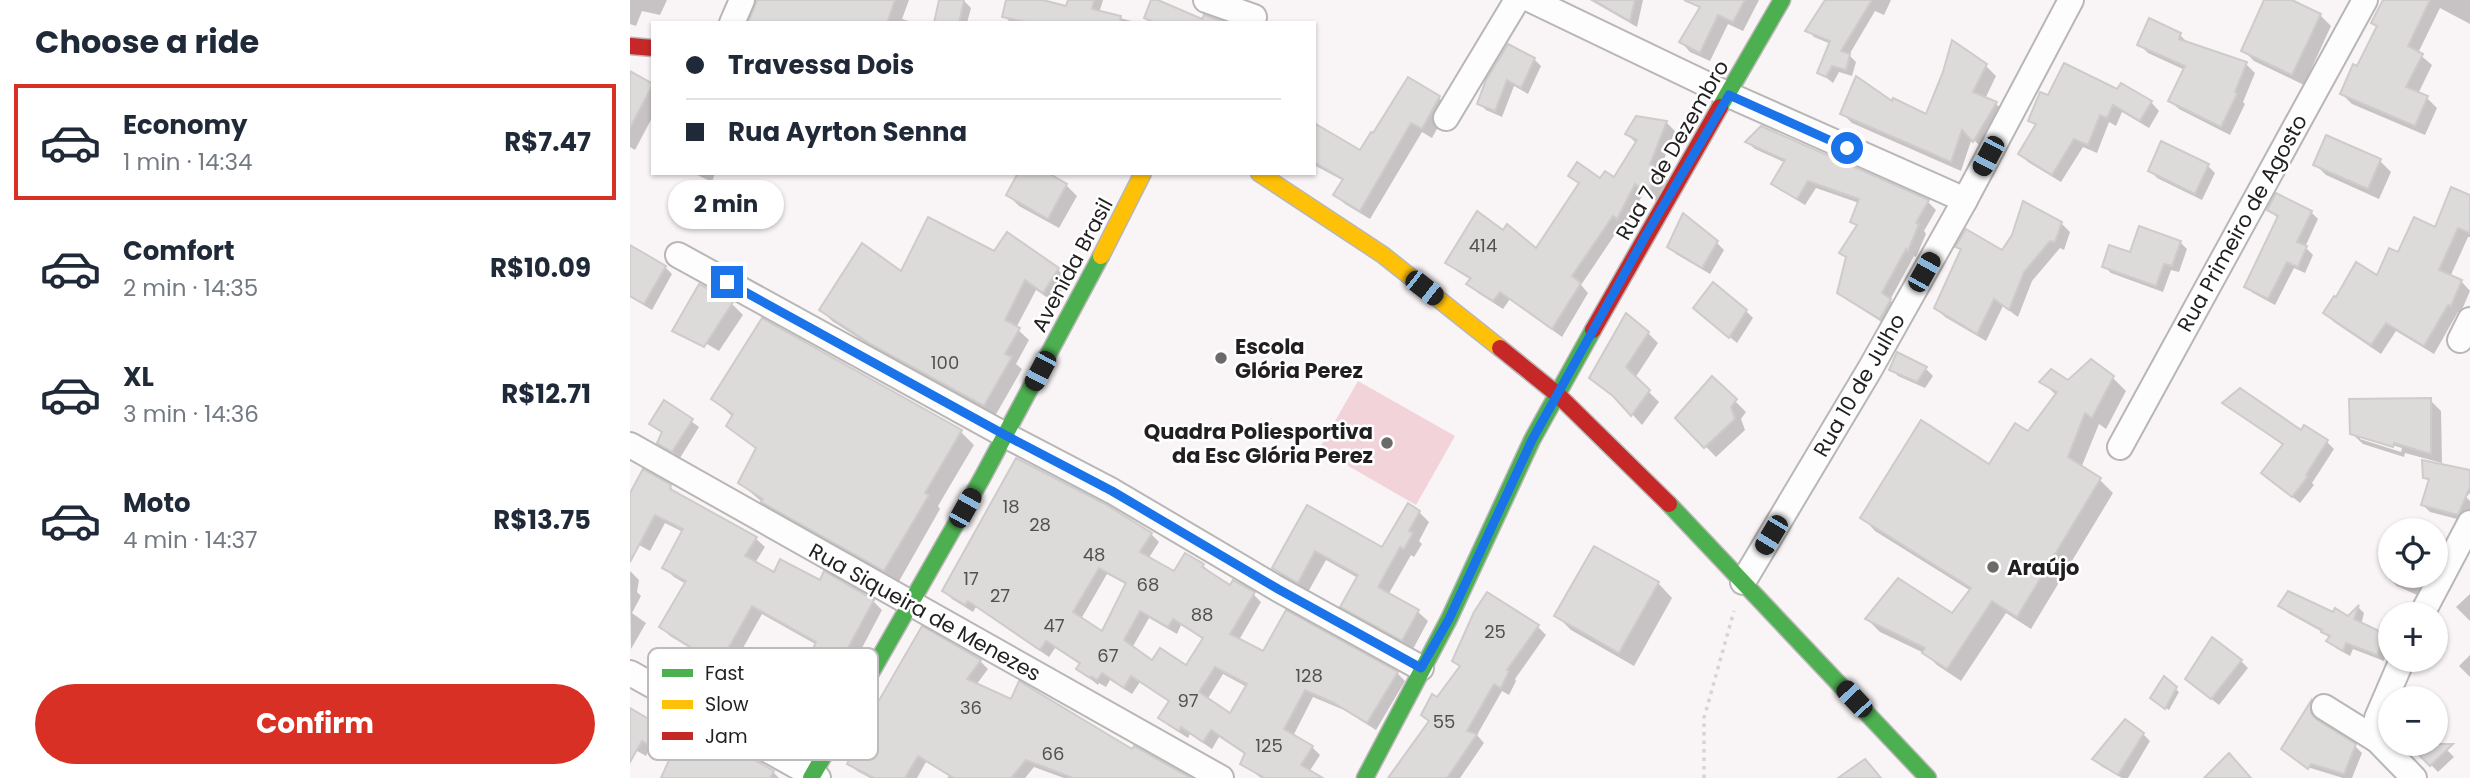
<!DOCTYPE html>
<html lang="en">
<head>
<meta charset="utf-8">
<style>
  body { margin:0; font-family:Poppins,sans-serif; background:#f2f2f3; color:#1f2937; height:100vh; display:flex; flex-direction:column; font-size:26px; white-space:nowrap }
  * { box-sizing:border-box; margin:0 }
  p { font-size:23px; color:#747a83 }
  .icon { flex:none; width:38px; height:38px; fill:none; stroke:currentColor; stroke-width:2; stroke-linecap:round; stroke-linejoin:round }
  .map { position:relative; flex:1; overflow:hidden }
  .details { display:flex; flex-direction:column; background:#fff; width:630px }
  .details>* { flex:none }
  .hud { position:absolute; left:21px; top:21px; width:665px; height:154px; border-radius:0px; box-shadow:0 2px 5px #0004; display:grid; align-content:center; height:154px; padding:0 35px; background:#fff }
  .buttons { position:absolute; left:1748px; top:518px; display:grid; gap:14px }
  .buttons a { display:grid; place-items:center; width:70px; height:70px; border-radius:50%; background:#fff; box-shadow:0 2px 5px #0004; font-size:35px }
  .end { position:absolute; width:32px; height:32px; margin:-16px; border:9px solid #1a73e8; background:#fff; box-shadow:0 0 0 4px #fff }
  .from { border-radius:50% }
  .bubble { position:absolute; height:49px; border-radius:24px; background:#fff; box-shadow:0 2px 5px #0004; font-size:23px; font-weight:700; line-height:49px; text-align:center }
  .car { position:absolute; width:21px; height:42px; margin:-21px -10px; border-radius:9px; box-shadow:0 0 5px 2px #0007; background:linear-gradient(#222 24%,#8ab4d8 0 40%,#222 0 76%,#8ab4d8 0 86%,#222 0) }
  .hud b { display:flex; align-items:center; gap:24px; height:66px; font-size:26px }
  .hud b+b { border-top:2px solid #e0e1e3 }
  .hud i { width:18px; height:18px; background:#1f2937 }
  ul { padding:0; list-style:none }
  li { display:flex; align-items:center; gap:21px; height:116px; margin:0 14px 10px; padding:0 21px; border:4px solid transparent; border-radius:0px }
  li div { flex:1 }
  li b { display:block; font-size:26px }
  li em { font-style:normal; font-weight:700 }
  li.selected { border-color:#d93025 }
  li>.icon { width:63px; height:63px; stroke-width:1.5 }
  h2 { padding:0 35px; font-size:32px; line-height:84px }
  .button { display:flex; gap:14px; margin-top:auto; padding:14px 35px }
  .button a { flex:1; height:80px; border-radius:42px; background:#d93025; color:#fff; font-size:28px; font-weight:700; line-height:80px; text-align:center }
  main { display:flex; flex:1; min-height:0 }
  .map>svg:first-child { display:block }
  .pitch { fill:#f3d3da }
  .shadow { fill:#0003; fill-rule:evenodd }
  .building { fill:#dddada; stroke:#cfcbcc; stroke-width:2; fill-rule:evenodd }
  .lines { fill:none; stroke-linecap:round; stroke-linejoin:round }
  .street-casing { stroke:#b9b6b6; stroke-width:28 }
  .fast-casing { stroke:#b9b6b6; stroke-width:19 }
  .slow-casing { stroke:#b9b6b6; stroke-width:19 }
  .jam-casing { stroke:#b9b6b6; stroke-width:19 }
  .path { stroke:#d5d4d4; stroke-width:3.5; stroke-dasharray:3.5 5; stroke-linecap:butt }
  .street { stroke:#fefdfe; stroke-width:24 }
  .fast { stroke:#4caf50; stroke-width:16 }
  .slow { stroke:#ffc107; stroke-width:16 }
  .jam { stroke:#c62828; stroke-width:16 }
  .route { stroke:#1a73e8; stroke-width:9 }
  .poi-dot { fill:#6d6a6a; stroke:#fff; stroke-width:2.5 }
  .labels { text-anchor:middle; dominant-baseline:central; stroke-width:5; stroke-linejoin:round; paint-order:stroke }
  .number-label { font-size:18px; fill:#525050 }
  .street-label { font-size:21px; fill:#211f1f; stroke:#fff }
  .poi-label { font-size:21px; font-weight:bold; fill:#211f1f; stroke:#fff; text-anchor:start }
  .key { fill:#fff; stroke:#bcbcbc; stroke-width:2 }
  .key-label { font-size:19px; fill:#211f1f }
</style>
</head>
<body>
<main>
<section class="details">
<h2>Choose a ride</h2>
<ul>
<li class="selected"><svg class="icon" aria-label="car" viewBox="0 0 24 24"><path d="M5 17H2v-5l4-1 3-4h7l3 4 3 1v5h-3M9 17h6M6 11h13"/><circle cx="7" cy="17" r="2"/><circle cx="17" cy="17" r="2"/></svg><div><b>Economy</b><p>1 min · 14:34</p></div><em>R$7.47</em></li>
<li><svg class="icon" aria-label="car" viewBox="0 0 24 24"><path d="M5 17H2v-5l4-1 3-4h7l3 4 3 1v5h-3M9 17h6M6 11h13"/><circle cx="7" cy="17" r="2"/><circle cx="17" cy="17" r="2"/></svg><div><b>Comfort</b><p>2 min · 14:35</p></div><em>R$10.09</em></li>
<li><svg class="icon" aria-label="car" viewBox="0 0 24 24"><path d="M5 17H2v-5l4-1 3-4h7l3 4 3 1v5h-3M9 17h6M6 11h13"/><circle cx="7" cy="17" r="2"/><circle cx="17" cy="17" r="2"/></svg><div><b>XL</b><p>3 min · 14:36</p></div><em>R$12.71</em></li>
<li><svg class="icon" aria-label="car" viewBox="0 0 24 24"><path d="M5 17H2v-5l4-1 3-4h7l3 4 3 1v5h-3M9 17h6M6 11h13"/><circle cx="7" cy="17" r="2"/><circle cx="17" cy="17" r="2"/></svg><div><b>Moto</b><p>4 min · 14:37</p></div><em>R$13.75</em></li>
</ul>
<div class="button"><a>Confirm</a></div>
</section>
<div class="map">
<svg width="1840" height="778" viewBox="0 0 1840 778">
  <rect width="100%" height="100%" fill="#f9f4f5"/>
  <!-- pitch -->
  <path class="pitch" d="M728,381L825,436L786,505L689,449Z"/>
  <!-- shadow -->
  <g class="shadow">
    <path d="M0,0H37L30,15L12,11L6,26L0,24Z"/>
    <path d="M127,0H279L272,19L285,23H120L127,6Z"/>
    <path d="M311,0L334,1L341,8L337,23H306Z"/>
    <path d="M377,0H405L438,8L440,0H473L469,13L510,23H381L374,16Z"/>
    <path d="M960,0H1013L1007,27Z"/>
    <path d="M1076,0H1129L1113,31L1098,24L1080,61L1060,52L1051,42Z"/>
    <path d="M1204,0H1261L1254,15L1245,11L1219,55L1226,62L1222,76L1209,72L1203,83L1189,72L1201,44L1184,37L1178,30Z"/>
    <path d="M1636,0H1657L1690,15L1701,26L1674,85L1624,61L1613,50Z"/>
    <path d="M1775,0H1840V24L1810,8L1788,53L1802,65L1788,94L1797,98L1807,108L1795,135L1722,104L1712,94L1749,28L1743,23Z"/>
    <path d="M1550,35L1559,44L1616,64L1625,73L1613,102L1615,104L1600,135L1549,109L1540,101L1555,70L1518,53L1509,44Z"/>
    <path d="M904,59L911,66L898,94L884,86L872,117L856,110L849,103L858,81Z"/>
    <path d="M1356,66L1366,76L1355,99L1366,104L1376,113L1354,150L1342,138L1331,171L1222,123L1212,113L1263,104L1297,116Z"/>
    <path d="M0,73L23,86V116L5,150L0,147Z"/>
    <path d="M809,98L819,107L802,138L792,132L740,219L715,204L706,195L714,181L684,165V125L730,153Z"/>
    <path d="M1419,98L1521,102L1529,111L1519,128L1492,112L1486,126L1479,122L1467,153L1453,147L1431,182L1398,162L1390,154L1406,126L1401,121Z"/>
    <path d="M1036,122L1045,131L1029,172L1037,180L1026,201L1014,192L996,226L992,224L951,285L958,293L932,337L880,299L873,309L848,293L839,284L841,280L827,271L818,263L874,233L906,250L950,185L940,176L970,181L984,179L1007,144L997,134Z"/>
    <path d="M1131,128L1298,202L1306,210L1294,231L1296,234L1286,257L1284,256L1260,300L1267,308L1258,326L1217,300L1209,292L1217,259L1212,253L1228,227L1222,222L1229,203L1186,188L1175,205L1152,191L1144,184L1156,163L1125,149L1117,142Z"/>
    <path d="M1750,161L1761,172L1749,199L1696,175L1685,164Z"/>
    <path d="M1578,166L1585,173L1572,200L1527,178L1520,170Z"/>
    <path d="M63,173H85L82,182Z"/>
    <path d="M436,185L447,196L429,228L389,206L378,195Z"/>
    <path d="M1840,197V237H1838L1820,277L1831,281L1840,291L1831,312H1828L1804,354L1766,331L1751,354L1704,322L1695,313L1748,277L1769,254L1806,229Z"/>
    <path d="M1639,210L1681,212L1688,219L1675,247L1683,255L1675,273L1664,268L1645,305L1623,293L1616,286L1649,219Z"/>
    <path d="M1431,223L1440,232L1434,250L1430,248L1402,281L1388,317L1373,306L1356,341L1315,317L1306,308L1332,251L1328,247L1373,252Z"/>
    <path d="M377,234L428,270L439,280L424,302L406,290L386,328L399,340L386,364L392,369L365,416L255,355L202,321L192,310L271,274L365,253Z"/>
    <path d="M1086,242L1094,250L1080,274L1046,254L1039,247Z"/>
    <path d="M1550,242L1557,249L1549,272L1541,270L1533,292L1481,273L1474,266L1501,255Z"/>
    <path d="M0,258L35,267L42,274L22,310L0,297Z"/>
    <path d="M70,286L102,304L113,315L89,351L60,334Z"/>
    <path d="M1116,311L1123,318L1107,343L1073,315Z"/>
    <path d="M133,321L331,432L344,445L308,506L310,509L268,583L146,514L110,483L127,450L98,425L103,417L83,399Z"/>
    <path d="M1018,333L1028,343L1005,378L1029,402L1012,425L992,403L962,378Z"/>
    <path d="M1268,354L1296,369L1303,376L1295,388L1268,376L1261,369Z"/>
    <path d="M1483,378L1496,391L1476,429L1469,424L1451,468L1470,480L1483,493L1401,629L1376,613L1331,681L1307,665L1296,654L1250,632L1237,619L1322,615L1341,591L1245,531L1232,517L1359,466L1398,433L1426,395L1412,381L1438,382Z"/>
    <path d="M1800,400L1811,411L1812,463L1775,453L1774,457L1733,444L1721,433ZM1730,435L1772,448L1771,452L1730,439Z"/>
    <path d="M1105,401L1116,412L1111,419L1115,430L1086,457L1047,417Z"/>
    <path d="M35,402L69,427L50,458L29,443L33,434L21,423Z"/>
    <path d="M1595,403L1697,442L1704,449L1682,483L1684,485L1670,503L1633,473L1654,446Z"/>
    <path d="M1840,472V493L1836,497L1840,501V510L1835,521L1800,512L1793,505L1800,482L1794,477Z"/>
    <path d="M40,487L50,496L125,538L135,547L125,563L144,574L190,582L243,601L252,610L223,665L221,664L204,685L171,746L60,683L51,674L63,650L40,636L31,627L56,584L44,577L34,567L53,532L35,523L20,551L0,540V496ZM132,614L187,645L176,671L151,685L108,657Z"/>
    <path d="M678,507L753,549L789,512L799,522L789,541L792,544L784,557L781,555L758,595L788,612L798,621L783,649L723,616L713,606L728,578L696,560L678,592L654,578L644,568Z"/>
    <path d="M521,534L529,542L518,559L545,573L572,565L601,588L623,594L631,602L609,640L634,653L767,673L775,681L746,730L714,710L683,697L663,736L682,747L690,755L679,772L689,778H631L612,763L616,755L589,737L582,749L560,734L558,738L539,726L531,718L540,702L510,682L502,694L480,680L476,687L469,683L468,685L448,669L451,665L425,648L419,657L346,607L343,612L322,599L314,591ZM477,574L497,585L473,633L451,619ZM519,618L547,634L551,625L574,640L557,667L523,662L502,648ZM593,674L617,687L600,715L577,700Z"/>
    <path d="M0,571L9,580L7,592L11,596L2,613L16,623L1,649Z"/>
    <path d="M1762,576H1796L1794,579L1799,584L1787,595L1767,586L1760,579Z"/>
    <path d="M1028,583L1042,598L1004,666L941,630L927,616Z"/>
    <path d="M1840,594V621L1826,607Z"/>
    <path d="M1651,606L1718,618L1728,607L1734,613L1731,625L1754,636L1760,642L1754,661L1723,649L1720,656L1706,648L1696,634L1658,613Z"/>
    <path d="M908,627L916,635L885,679L886,681L879,695L872,691L847,735L854,743L830,778H760L801,723L793,715L831,668L824,661Z"/>
    <path d="M292,629L350,661L358,669L346,685L503,752L555,778H434L404,767L395,778H317L319,776L296,762L287,778H240L227,771L219,763Z"/>
    <path d="M1840,655V677L1829,666Z"/>
    <path d="M1611,661L1618,668L1589,705L1565,686Z"/>
    <path d="M1534,679L1549,692L1539,710L1525,701Z"/>
    <path d="M1681,703L1687,709V722L1725,746L1732,753L1722,778H1713L1674,766L1653,749Z"/>
    <path d="M0,710L56,742L143,772L149,778H33L41,760L20,748L16,756L0,747Z"/>
    <path d="M1513,734L1520,741L1498,778H1492L1471,766L1464,759Z"/>
    <path d="M1806,739L1824,757L1808,772L1781,744H1806Z"/>
  </g>
  <!-- building -->
  <g class="building">
    <path d="M127,0H265L257,23H118Z"/>
    <path d="M309,0H334L329,23H304Z"/>
    <path d="M376,0H413L436,6L438,0H464L462,9L491,16L490,23H401L372,17Z"/>
    <path d="M521,0H528L572,19L574,15L596,23H525L514,18Z"/>
    <path d="M963,0H1005L1000,21Z"/>
    <path d="M1054,0H1115L1103,22L1088,15L1070,53L1049,42L1070,7Z"/>
    <path d="M1195,0H1242L1211,51L1220,54L1216,70L1202,66L1196,77L1187,73L1200,41L1175,31Z"/>
    <path d="M1634,0H1662L1691,14L1662,75L1611,51Z"/>
    <path d="M1753,0H1800L1778,46L1793,54L1776,87L1798,96L1785,126L1710,94L1723,64L1727,66L1747,26L1741,23Z"/>
    <path d="M1519,18L1551,33L1549,39L1617,62L1605,92L1607,94L1591,127L1538,101L1555,66L1507,45Z"/>
    <path d="M1322,40L1357,64L1343,92L1367,102L1343,142L1332,130L1321,162L1210,114L1226,76L1262,101L1263,98L1296,114L1313,72Z"/>
    <path d="M878,44L905,58L891,88L877,80L865,111L847,104L856,80Z"/>
    <path d="M1434,63L1487,89L1491,83L1522,101L1510,121L1483,105L1477,118L1470,115L1458,145L1444,139L1422,175L1388,154L1406,124L1398,121L1410,92L1418,95Z"/>
    <path d="M0,71L23,84L0,128Z"/>
    <path d="M778,77L810,96L792,129L781,123L730,211L703,195L713,179L684,162V123L730,150L741,132L743,133Z"/>
    <path d="M1006,116L1037,121L1020,164L1029,170L1017,193L1005,184L987,219L983,216L942,276L951,283L922,329L870,292L863,301L836,284L841,278L815,263L847,211L873,230L877,224L906,248L949,183L938,176L947,162L970,178L975,171L984,177L1007,140L995,134Z"/>
    <path d="M1131,126L1299,200L1286,223L1289,224L1278,251L1276,249L1252,293L1261,299L1250,319L1207,293L1216,257L1209,253L1227,225L1220,222L1229,199L1178,181L1167,199L1141,184L1155,160L1115,142Z"/>
    <path d="M1696,135L1751,159L1738,189L1683,165Z"/>
    <path d="M1531,141L1579,164L1565,194L1518,171Z"/>
    <path d="M388,173H418L437,184L418,219L376,195Z"/>
    <path d="M1821,187L1840,195V233L1828,228L1809,270L1832,280L1821,306L1818,305L1794,346L1756,323L1741,345L1693,313L1704,296L1706,297L1726,262L1747,275L1759,248L1768,252L1784,217L1805,227Z"/>
    <path d="M1646,193L1682,211L1667,242L1677,246L1668,267L1657,262L1638,299L1614,287L1648,216L1637,210Z"/>
    <path d="M1393,201L1432,222L1425,242L1420,241L1394,272L1379,310L1364,299L1347,334L1304,308L1331,249L1325,247L1336,229L1372,250L1382,235Z"/>
    <path d="M1053,213L1088,241L1072,268L1037,247Z"/>
    <path d="M298,217L364,251L377,232L429,268L413,293L395,280L375,320L390,328L375,354L382,357L354,406L242,345L189,310L232,243L271,271Z"/>
    <path d="M1509,226L1551,241L1542,266L1534,264L1526,286L1472,267L1479,245L1500,252Z"/>
    <path d="M0,245L36,266L14,304L0,296Z"/>
    <path d="M1083,282L1117,310L1099,338L1063,308Z"/>
    <path d="M69,284L103,302L74,347L42,331Z"/>
    <path d="M996,313L1019,332L996,367L1020,390L1001,416L983,396L959,378Z"/>
    <path d="M132,318L332,430L295,493L299,495L254,571L131,502L133,499L108,483L126,448L96,426L103,414L81,399Z"/>
    <path d="M1267,352L1297,367L1287,382L1259,370Z"/>
    <path d="M1461,359L1484,376L1462,418L1455,413L1438,457L1471,478L1387,617L1362,601L1317,669L1292,653L1295,648L1235,619L1268,578L1322,613L1341,588L1230,518L1291,420L1359,464L1385,423L1398,431L1427,392L1409,382L1421,369L1438,380Z"/>
    <path d="M1082,376L1107,399L1101,407L1105,419L1074,448L1045,418Z"/>
    <path d="M1610,388L1671,430L1674,425L1698,440L1676,475L1678,476L1662,497L1631,473L1653,444L1592,403Z"/>
    <path d="M1801,398V454L1764,443L1763,447L1720,434L1719,399Z"/>
    <path d="M34,400L63,419L42,452L27,443L32,432L19,424Z"/>
    <path d="M386,458L475,504L522,533L510,552L544,571L555,553L574,564L572,567L600,585L603,580L625,592L600,634L633,651L656,610L768,672L737,723L704,703L675,690L654,729L683,746L671,765L693,778H635L610,764L615,753L581,730L573,742L551,727L549,731L528,718L539,701L501,676L494,688L472,673L467,680L461,676L460,678L446,669L450,663L416,641L410,650L338,601L335,605L312,591ZM469,568L496,583L472,631L443,612ZM510,611L538,627L543,619L573,638L556,665L530,648L522,660L494,640ZM585,667L617,684L600,713L569,692Z"/>
    <path d="M1792,460L1840,470V487L1828,515L1791,505L1799,479L1793,478Z"/>
    <path d="M13,469L41,485L40,489L127,537L115,556L144,572L150,559L190,580L194,571L244,600L213,657L211,656L195,676L162,737L49,674L62,648L29,627L56,581L32,568L53,529L25,515L0,562V493ZM122,606L186,642L175,669L168,666L151,683L98,649Z"/>
    <path d="M778,503L790,511L779,531L783,533L774,549L770,547L748,587L789,610L772,641L710,607L728,575L685,551L668,583L642,568L677,505L752,547Z"/>
    <path d="M964,546L1029,582L989,653L924,616Z"/>
    <path d="M1658,591L1703,612L1705,608L1718,616L1729,605L1724,619L1755,634L1747,655L1716,643L1713,651L1696,641L1700,636L1691,632L1692,630L1648,606Z"/>
    <path d="M857,592L909,625L877,670L879,671L871,688L864,684L837,731L847,734L817,778H758L799,721L791,715L802,694L807,697L830,666L822,661L844,612Z"/>
    <path d="M292,626L351,660L337,679L381,699L389,681L502,749L504,746L561,778H443L396,760L381,778H324L288,756L275,778H244L217,764L236,723Z"/>
    <path d="M1582,637L1612,660L1581,699L1555,679Z"/>
    <path d="M1534,676L1547,687L1535,709L1520,698Z"/>
    <path d="M1681,701V713L1686,719L1726,744L1714,774L1681,764L1678,769L1651,749Z"/>
    <path d="M0,708L55,740L62,724L144,771L140,778H31L40,758L12,741L0,762Z"/>
    <path d="M1495,719L1514,733L1488,775L1462,759Z"/>
    <path d="M1778,744H1823L1800,766Z"/>
    <path d="M1599,753L1621,778H1574Z"/>
    <path d="M1235,759L1251,778H1208Z"/>
  </g>
  <g class="lines">
    <defs>
      <g id="street">
        <path d="M576,0L624,17"/>
        <path d="M901,0L1099,95L1335,200"/>
        <path d="M102,23L112,0"/>
        <path d="M816,118L887,0"/>
        <path d="M48,255L375,435L482,491L648,589L791,668"/>
        <path d="M1830,340L1840,320"/>
        <path d="M0,445L591,778"/>
        <path d="M1490,447L1735,0"/>
        <path d="M1113,582L1240,369L1335,200L1441,0"/>
        <path d="M1792,614L1840,523"/>
        <path d="M0,673L188,778"/>
        <path d="M1694,707L1747,740L1784,778"/>
        <path d="M1747,740V718L1772,660"/>
      </g>
      <g id="fast">
        <path d="M1090,107L1152,0"/>
        <path d="M1039,504L1298,778"/>
        <path d="M181,778L352,478L471,256"/>
        <path d="M735,778L819,619L902,440L963,330"/>
      </g>
      <g id="slow">
        <path d="M629,173L753,255L870,348"/>
        <path d="M471,256L513,173"/>
      </g>
      <g id="jam">
        <path d="M0,46L23,48"/>
        <path d="M963,330L1090,107"/>
        <path d="M870,348L928,395L1039,504"/>
      </g>
    </defs>
    <!-- street casing -->
    <use href="#street" class="street-casing"/>
    <!-- fast casing -->
    <use href="#fast" class="fast-casing"/>
    <!-- slow casing -->
    <use href="#slow" class="slow-casing"/>
    <!-- jam casing -->
    <use href="#jam" class="jam-casing"/>
    <!-- path -->
    <path class="path" d="M1074,778V718L1104,611"/>
    <!-- street -->
    <use href="#street" class="street"/>
    <!-- fast -->
    <use href="#fast" class="fast"/>
    <!-- slow -->
    <use href="#slow" class="slow"/>
    <!-- jam -->
    <use href="#jam" class="jam"/>
  </g>
  <g class="lines">
    <!-- route -->
    <path class="route" d="M97,282L375,435L482,491L648,589L791,668L819,619L902,440L1016,235L1099,95L1217,148"/>
  </g>
  <!-- markers -->
  <g class="poi-dot">
    <circle cx="591" cy="358" r="7"/>
    <circle cx="757" cy="443" r="7"/>
    <circle cx="1363" cy="567" r="7"/>
  </g>
  <g class="labels">
    <!-- number labels -->
    <g class="number-label">
      <text x="853" y="245">414</text>
      <text x="315" y="362">100</text>
      <text x="381" y="506">18</text>
      <text x="410" y="524">28</text>
      <text x="464" y="554">48</text>
      <text x="341" y="578">17</text>
      <text x="518" y="584">68</text>
      <text x="370" y="595">27</text>
      <text x="572" y="614">88</text>
      <text x="424" y="625">47</text>
      <text x="865" y="631">25</text>
      <text x="478" y="655">67</text>
      <text x="679" y="675">128</text>
      <text x="558" y="700">97</text>
      <text x="341" y="707">36</text>
      <text x="814" y="721">55</text>
      <text x="639" y="745">125</text>
      <text x="423" y="753">66</text>
    </g>
    <!-- street labels -->
    <g class="street-label">
      <text transform="translate(1042 150) rotate(-60)">Rua 7 de Dezembro</text>
      <text transform="translate(1612 223) rotate(-61)">Rua Primeiro de Agosto</text>
      <text transform="translate(442 265) rotate(-62)">Avenida Brasil</text>
      <text transform="translate(1229 385) rotate(-60)">Rua 10 de Julho</text>
      <text transform="translate(295 612) rotate(29)">Rua Siqueira de Menezes</text>
    </g>
    <!-- poi labels -->
    <g class="poi-label">
      <text x="605" y="346">Escola<tspan x="605" dy="24">Glória Perez</tspan></text>
      <text x="743" y="431" text-anchor="end">Quadra Poliesportiva<tspan x="743" dy="24">da Esc Glória Perez</tspan></text>
      <text x="1377" y="567">Araújo</text>
    </g>
  </g>
  <!-- legend -->
  <rect x="18" y="648" width="230" height="112" rx="10" class="key"/>
  <rect x="32" y="669" width="31" height="8" fill="#4caf50"/>
  <rect x="32" y="700" width="31" height="9" fill="#ffc107"/>
  <rect x="32" y="732" width="31" height="8" fill="#c62828"/>
  <g class="key-label">
    <text x="75" y="680">Fast</text>
    <text x="75" y="711">Slow</text>
    <text x="75" y="743">Jam</text>
  </g>
</svg>
<div class="buttons">
<a><svg class="icon" aria-label="locate" viewBox="0 0 24 24"><circle cx="12" cy="12" r="6"/><path d="M12 2v4M12 18v4M2 12h4M18 12h4"/></svg></a>
<a>+</a>
<a>−</a>
</div>
<i class="end from" style="left:1217px;top:148px"></i>
<i class="end" style="left:97px;top:282px"></i>
<div class="bubble" style="left:38px;top:180px;width:116px">2 min</div>
<i class="car" style="left:1358px;top:156px;rotate:208deg"></i>
<i class="car" style="left:1294px;top:272px;rotate:29deg"></i>
<i class="car" style="left:794px;top:288px;rotate:128deg"></i>
<i class="car" style="left:410px;top:371px;rotate:208deg"></i>
<i class="car" style="left:335px;top:508px;rotate:29deg"></i>
<i class="car" style="left:1141px;top:535px;rotate:211deg"></i>
<i class="car" style="left:1224px;top:699px;rotate:317deg"></i>
<div class="hud">
<b><i class="from"></i>Travessa Dois</b>
<b><i></i>Rua Ayrton Senna</b>
</div>
</div>
</main>
</body>
</html>
